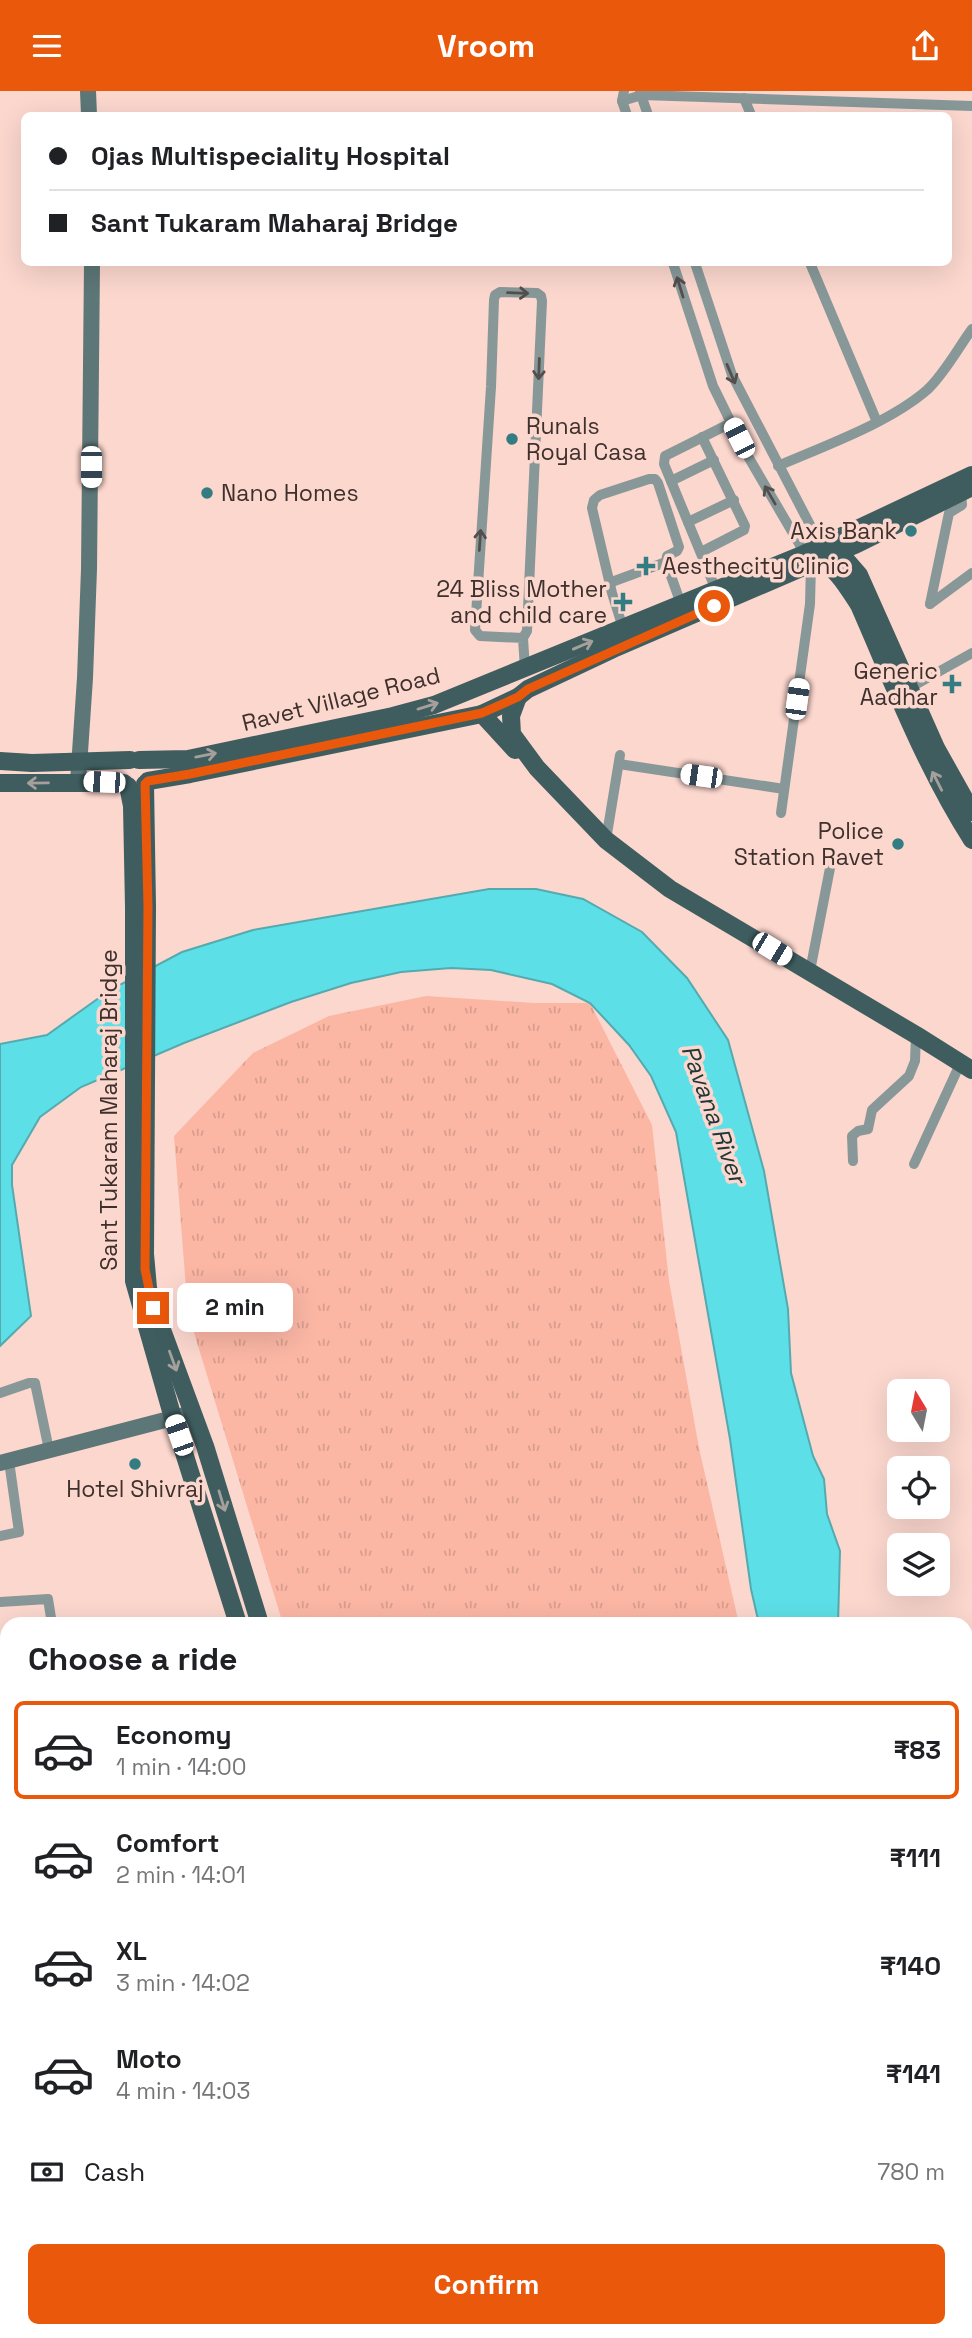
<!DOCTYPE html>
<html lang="en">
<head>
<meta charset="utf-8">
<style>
  body { margin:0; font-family:"Space Grotesk",sans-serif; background:#f6f6f6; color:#202124; height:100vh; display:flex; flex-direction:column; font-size:26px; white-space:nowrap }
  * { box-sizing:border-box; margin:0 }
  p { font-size:23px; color:#757577 }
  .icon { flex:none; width:38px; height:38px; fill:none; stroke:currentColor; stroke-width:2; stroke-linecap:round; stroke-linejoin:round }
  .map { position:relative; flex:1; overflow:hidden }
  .details { position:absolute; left:0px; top:1526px; width:973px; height:721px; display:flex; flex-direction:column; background:#fff; border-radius:21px 21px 0 0; box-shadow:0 7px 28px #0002 }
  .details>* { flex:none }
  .guide { position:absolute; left:21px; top:21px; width:931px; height:154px; border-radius:10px; box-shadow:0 7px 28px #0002; display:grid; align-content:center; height:154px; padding:0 28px; background:#fff }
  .needle { width:46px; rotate:350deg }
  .tools { position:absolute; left:887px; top:1288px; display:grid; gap:14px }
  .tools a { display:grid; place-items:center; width:63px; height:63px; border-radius:10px; background:#fff; box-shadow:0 7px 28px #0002; font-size:35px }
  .end { position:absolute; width:32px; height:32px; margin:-16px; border:9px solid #ea580c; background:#fff; box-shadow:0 0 0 4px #fff }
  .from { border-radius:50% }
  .bubble { position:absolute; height:49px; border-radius:10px; background:#fff; box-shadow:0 7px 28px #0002; font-size:23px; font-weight:700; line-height:49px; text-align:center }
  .car { position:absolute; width:21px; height:42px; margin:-21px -10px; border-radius:9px; box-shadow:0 0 5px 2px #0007; background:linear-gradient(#fff 24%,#345 0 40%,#fff 0 76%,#345 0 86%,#fff 0) }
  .guide b { display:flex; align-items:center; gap:24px; height:66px; font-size:26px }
  .guide b+b { border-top:2px solid #e0e0e0 }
  .guide i { width:18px; height:18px; background:#202124 }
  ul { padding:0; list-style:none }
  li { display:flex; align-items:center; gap:21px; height:98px; margin:0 14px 10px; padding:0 14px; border:4px solid transparent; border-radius:10px }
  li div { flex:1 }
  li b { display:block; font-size:26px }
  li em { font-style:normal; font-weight:700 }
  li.active { border-color:#ea580c }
  li>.icon { width:63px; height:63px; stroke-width:1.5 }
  h2 { padding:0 28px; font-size:32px; line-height:84px }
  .pay { display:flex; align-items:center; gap:18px; height:77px; padding:0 28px; font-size:26px }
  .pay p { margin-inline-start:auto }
  .primary-button { display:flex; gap:14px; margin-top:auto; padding:14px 28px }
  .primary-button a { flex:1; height:80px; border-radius:10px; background:#ea580c; color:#fff; font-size:28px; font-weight:700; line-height:80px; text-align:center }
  header { display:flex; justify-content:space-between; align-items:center; height:91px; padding:0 28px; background:#ea580c; color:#fff; font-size:32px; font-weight:700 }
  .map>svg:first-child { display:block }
  .grass { fill:url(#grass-tufts) }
  .water { fill:#5ddfe7; stroke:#54aaaf; stroke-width:2 }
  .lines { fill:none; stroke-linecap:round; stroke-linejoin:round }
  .street { stroke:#889899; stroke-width:10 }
  .secondary { stroke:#5d7677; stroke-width:16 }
  .primary { stroke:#3f5d5f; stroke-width:18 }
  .oneway { stroke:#544f4d }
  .oneway2 { stroke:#a6a09c }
  .route { stroke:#ea580c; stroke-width:9 }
  .poi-dot { fill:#337c81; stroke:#fbd7ce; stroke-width:2.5 }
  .labels { text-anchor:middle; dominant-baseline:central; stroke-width:7; stroke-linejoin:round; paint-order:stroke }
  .poi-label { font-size:23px; fill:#3e302c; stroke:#fbd7ce; text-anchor:end }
  .street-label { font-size:23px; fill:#3e302c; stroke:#fbd7ce }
  .water-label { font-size:24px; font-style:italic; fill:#203738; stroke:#fbd7ce }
</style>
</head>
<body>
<header><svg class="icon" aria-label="menu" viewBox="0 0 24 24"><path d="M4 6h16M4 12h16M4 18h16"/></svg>Vroom<svg class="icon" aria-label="share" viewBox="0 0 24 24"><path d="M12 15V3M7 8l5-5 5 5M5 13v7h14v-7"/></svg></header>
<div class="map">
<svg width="972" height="2247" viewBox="0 0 972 2247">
  <defs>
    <pattern id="grass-tufts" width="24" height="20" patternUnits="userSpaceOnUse" patternTransform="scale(1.75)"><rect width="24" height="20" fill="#fbb6a4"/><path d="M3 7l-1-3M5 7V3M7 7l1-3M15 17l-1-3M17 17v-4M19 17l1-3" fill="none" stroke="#d89d8d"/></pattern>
  </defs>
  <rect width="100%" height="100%" fill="#fbd7ce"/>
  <!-- grass -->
  <g class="grass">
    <path d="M426,905L534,912H590L652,1034L669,1190L699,1357L739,1533H283L188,1222L174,1045L253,962L329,925Z"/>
    <path d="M577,2240H815L817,2247H582Z"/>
  </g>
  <!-- water -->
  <g class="water">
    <path d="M489,798H536L583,808L642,841L687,887L728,949L764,1080L788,1218L791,1282L813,1365L824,1388L827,1423L840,1460L838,1533H759L751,1498L730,1348L676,1041L651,985L629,954L590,912L552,893L491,879L451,877L401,881L351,892L291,911L184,952L81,996L40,1026L12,1074V1094L31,1225L0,1255V953L47,944L110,899L182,861L253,839Z"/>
    <path d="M836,2240H908L909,2247H837Z"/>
  </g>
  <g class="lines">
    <!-- street -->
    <g class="street">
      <path d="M624,0L622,10L627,24"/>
      <path d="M640,1L648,24"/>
      <path d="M744,7L751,24"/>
      <path d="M622,10L642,4L972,15"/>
      <path d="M673,172L713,295L746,362L811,473L810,513L781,722"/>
      <path d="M695,172L732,284L821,455"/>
      <path d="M810,172L877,331"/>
      <path d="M778,375C824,355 889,332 927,299C945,282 958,257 972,238"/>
      <path d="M671,390L714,369"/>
      <path d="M688,431L734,409"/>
      <path d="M701,461L744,439L745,435L702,346"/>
      <path d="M609,492L666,471"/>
      <path d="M716,499L664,373L665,365L731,332"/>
      <path d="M930,513L949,422L962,414L961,402"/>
      <path d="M930,513L972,482"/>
      <path d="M623,537L612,502L592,417L594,409L600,404L649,388H655L658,392L679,456L677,460L667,465L666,471L681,513"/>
      <path d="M523,547L480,545L475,539L491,296L494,209L495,204L500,201L537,202L541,205L542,210L527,540L523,547L525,578"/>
      <path d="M906,599L972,562"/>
      <path d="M619,673L784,698"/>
      <path d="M606,749L620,664"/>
      <path d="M810,880L832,767"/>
      <path d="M853,1070L852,1045L858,1040L868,1038L872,1019L909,985L915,970L916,944"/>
      <path d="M914,1073L960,973"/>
      <path d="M0,1302L29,1292H35L49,1359"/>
      <path d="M0,1445L19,1441L9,1370"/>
      <path d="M0,1511L48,1508L52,1533"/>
      <path d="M0,1573H7"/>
      <path d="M0,1659H7"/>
      <path d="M0,1745H7"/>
      <path d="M0,2038L7,2037"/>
      <path d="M0,2157L2,2171"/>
      <path d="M7,2180L2,2181L7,2205"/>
      <path d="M0,2246L9,2240"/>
    </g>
    <!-- secondary -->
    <g class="secondary">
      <path d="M88,0L89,24"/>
      <path d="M78,691L85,587L89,478L92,172"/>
      <path d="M0,1372L192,1322"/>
      <path d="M0,1891H7"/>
    </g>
    <!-- primary -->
    <g class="primary">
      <path d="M828,457L839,461L859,484L936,657L972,721"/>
      <path d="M813,466C834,472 848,497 859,514C894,594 925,675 972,749"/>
      <path d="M518,606L511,625L512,643L537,677L606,749L670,798L916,944L972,979"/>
      <path d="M482,623L515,659"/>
      <path d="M139,669L188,668L393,625L434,614L804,463L972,384"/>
      <path d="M0,670L32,672L130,669"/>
      <path d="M148,690L190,683L482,623L518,606L528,598L613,558L857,453L972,396"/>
      <path d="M0,692H124"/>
      <path d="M145,693L147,815L145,1163L148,1197L154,1217L205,1355L260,1533"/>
      <path d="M128,695L132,715L134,816V1190L173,1327L238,1533"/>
      <path d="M512,2240L517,2247"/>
      <path d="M544,2240L549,2247"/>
    </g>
  </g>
  <!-- one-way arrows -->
  <defs><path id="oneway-shaft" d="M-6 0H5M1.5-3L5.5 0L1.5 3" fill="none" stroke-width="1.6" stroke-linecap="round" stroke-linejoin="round" transform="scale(1.75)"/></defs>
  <g class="oneway">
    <use href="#oneway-shaft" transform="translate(680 196) rotate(-107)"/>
    <use href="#oneway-shaft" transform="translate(518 202) rotate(2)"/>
    <use href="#oneway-shaft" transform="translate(539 278) rotate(92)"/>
    <use href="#oneway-shaft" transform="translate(731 283) rotate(67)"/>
    <use href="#oneway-shaft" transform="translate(770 404) rotate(-120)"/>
    <use href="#oneway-shaft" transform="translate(480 449) rotate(-86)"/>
  </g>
  <g class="oneway2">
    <use href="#oneway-shaft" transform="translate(583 554) rotate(-23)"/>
    <use href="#oneway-shaft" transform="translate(428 615) rotate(-17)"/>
    <use href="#oneway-shaft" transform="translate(206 664) rotate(-11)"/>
    <use href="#oneway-shaft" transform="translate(937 690) rotate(-117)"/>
    <use href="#oneway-shaft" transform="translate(38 692) rotate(179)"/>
    <use href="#oneway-shaft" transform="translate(173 1270) rotate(70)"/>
    <use href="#oneway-shaft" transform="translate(222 1410) rotate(73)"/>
  </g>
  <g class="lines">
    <!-- route -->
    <path class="route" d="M153,1217L145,1178L148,816L145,693L148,690L190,683L482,622L518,606L528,598L714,515"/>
  </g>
  <!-- markers -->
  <g class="poi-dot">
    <circle cx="512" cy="348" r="7"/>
    <circle cx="207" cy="402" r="7"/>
    <circle cx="911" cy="440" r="7"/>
    <path d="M642.5 464.5h7v7h7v7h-7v7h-7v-7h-7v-7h7z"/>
    <path d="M619.5 500.5h7v7h7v7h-7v7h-7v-7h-7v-7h7z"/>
    <path d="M948.5 582.5h7v7h7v7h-7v7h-7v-7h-7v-7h7z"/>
    <circle cx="898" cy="753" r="7"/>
    <circle cx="135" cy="1373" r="7"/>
  </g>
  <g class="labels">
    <!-- poi labels -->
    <g class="poi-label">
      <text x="526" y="335" text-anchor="start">Runals<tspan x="526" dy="26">Royal Casa</tspan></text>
      <text x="221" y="402" text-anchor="start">Nano Homes</text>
      <text x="897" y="440">Axis Bank</text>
      <text x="662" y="475" text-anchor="start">Aesthecity Clinic</text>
      <text x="607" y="498">24 Bliss Mother<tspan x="607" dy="26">and child care</tspan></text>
      <text x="938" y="580">Generic<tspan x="938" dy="26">Aadhar</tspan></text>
      <text x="884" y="740">Police<tspan x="884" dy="26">Station Ravet</tspan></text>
      <text x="135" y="1398" text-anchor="middle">Hotel Shivraj</text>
    </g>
    <!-- street labels -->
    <g class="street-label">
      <text transform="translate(341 608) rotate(-14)">Ravet Village Road</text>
      <text transform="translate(109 1019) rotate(-90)">Sant Tukaram Maharaj Bridge</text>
    </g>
    <!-- water labels -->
    <g class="water-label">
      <text transform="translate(714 1023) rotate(70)">Pavana River</text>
    </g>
  </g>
</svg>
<div class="tools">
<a><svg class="needle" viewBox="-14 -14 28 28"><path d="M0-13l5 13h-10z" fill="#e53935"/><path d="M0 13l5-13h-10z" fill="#757577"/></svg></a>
<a><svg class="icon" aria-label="locate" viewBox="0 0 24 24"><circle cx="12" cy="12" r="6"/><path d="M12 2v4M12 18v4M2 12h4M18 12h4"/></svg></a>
<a><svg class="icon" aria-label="layers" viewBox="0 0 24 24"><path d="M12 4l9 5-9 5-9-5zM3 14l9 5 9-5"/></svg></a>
</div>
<i class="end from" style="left:714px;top:515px"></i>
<i class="end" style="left:153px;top:1217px"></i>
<div class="bubble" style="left:177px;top:1192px;width:116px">2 min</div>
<i class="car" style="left:739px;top:347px;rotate:333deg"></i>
<i class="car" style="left:91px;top:376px;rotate:180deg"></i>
<i class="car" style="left:797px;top:608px;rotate:8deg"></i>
<i class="car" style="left:701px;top:685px;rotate:278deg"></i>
<i class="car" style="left:104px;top:691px;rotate:272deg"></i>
<i class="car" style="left:772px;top:858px;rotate:121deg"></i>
<i class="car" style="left:179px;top:1344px;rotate:341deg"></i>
<div class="guide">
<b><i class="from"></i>Ojas Multispeciality Hospital</b>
<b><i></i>Sant Tukaram Maharaj Bridge</b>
</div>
<section class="details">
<h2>Choose a ride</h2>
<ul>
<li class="active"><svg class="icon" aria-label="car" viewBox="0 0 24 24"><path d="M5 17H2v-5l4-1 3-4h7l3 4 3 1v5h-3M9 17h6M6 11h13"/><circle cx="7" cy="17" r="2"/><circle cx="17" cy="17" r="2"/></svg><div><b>Economy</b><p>1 min · 14:00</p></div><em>₹83</em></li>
<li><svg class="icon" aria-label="car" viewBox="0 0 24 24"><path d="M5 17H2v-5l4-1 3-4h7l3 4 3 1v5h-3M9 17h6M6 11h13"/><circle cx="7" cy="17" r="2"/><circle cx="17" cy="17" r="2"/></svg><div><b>Comfort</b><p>2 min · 14:01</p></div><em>₹111</em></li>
<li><svg class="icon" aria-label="car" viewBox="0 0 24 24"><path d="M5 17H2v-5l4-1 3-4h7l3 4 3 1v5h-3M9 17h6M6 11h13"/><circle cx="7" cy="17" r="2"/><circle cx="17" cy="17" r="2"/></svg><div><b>XL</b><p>3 min · 14:02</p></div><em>₹140</em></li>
<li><svg class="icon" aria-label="car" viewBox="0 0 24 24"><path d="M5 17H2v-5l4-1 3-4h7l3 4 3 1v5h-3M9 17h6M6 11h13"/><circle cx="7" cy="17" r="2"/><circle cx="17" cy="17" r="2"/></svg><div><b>Moto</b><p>4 min · 14:03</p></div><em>₹141</em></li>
</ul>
<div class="pay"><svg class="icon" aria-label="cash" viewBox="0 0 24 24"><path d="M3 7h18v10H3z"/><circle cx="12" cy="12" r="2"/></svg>Cash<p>780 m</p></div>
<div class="primary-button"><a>Confirm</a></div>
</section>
</div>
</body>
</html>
